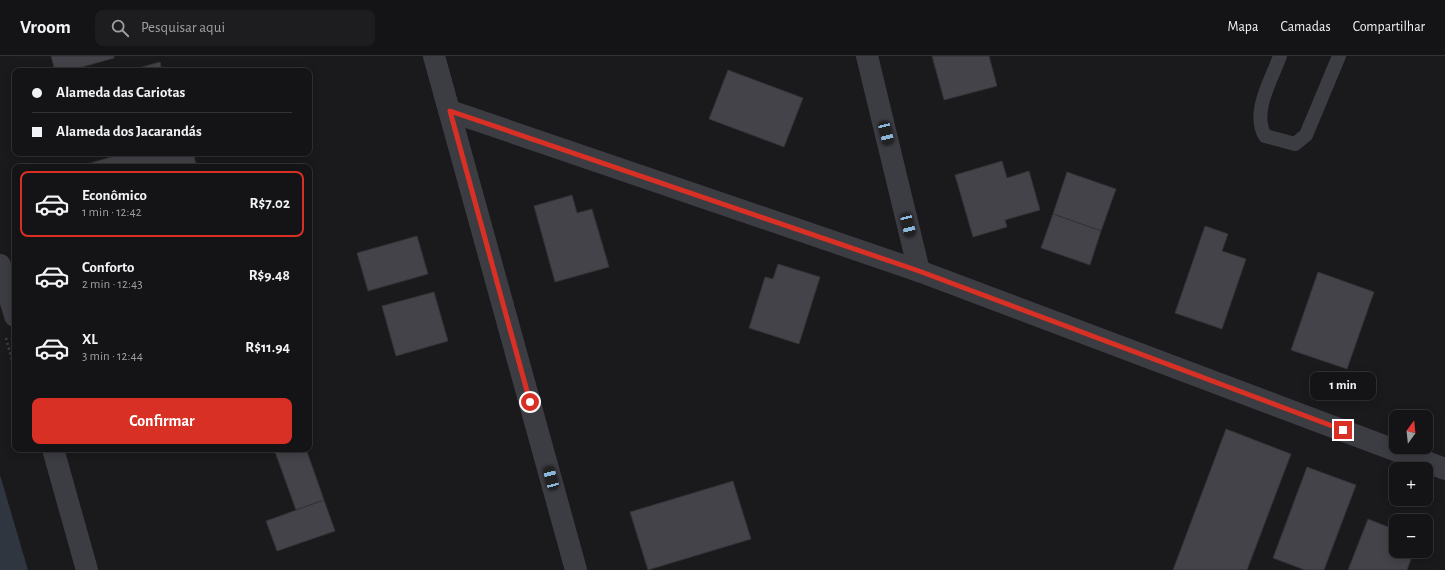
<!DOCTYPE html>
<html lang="pt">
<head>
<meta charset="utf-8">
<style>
  body { margin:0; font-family:"Alegreya Sans",sans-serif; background:#1d1c1e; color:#f1f3f6; height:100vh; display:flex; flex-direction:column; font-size:15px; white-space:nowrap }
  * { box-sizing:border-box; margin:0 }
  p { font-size:13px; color:#9d9ea0 }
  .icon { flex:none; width:22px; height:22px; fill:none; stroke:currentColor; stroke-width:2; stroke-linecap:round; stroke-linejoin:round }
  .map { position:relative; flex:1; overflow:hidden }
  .drawer { position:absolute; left:12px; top:108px; width:300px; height:288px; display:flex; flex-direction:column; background:#141315; border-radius:8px; box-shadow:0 2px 10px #0003,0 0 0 1px #333234 }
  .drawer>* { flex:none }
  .hud { position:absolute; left:12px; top:12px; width:300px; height:88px; border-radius:8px; box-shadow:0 2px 10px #0003,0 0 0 1px #333234; display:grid; align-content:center; height:88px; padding:0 20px; background:#141315 }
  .needle { width:26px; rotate:15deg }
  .controls { position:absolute; left:1389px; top:354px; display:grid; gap:8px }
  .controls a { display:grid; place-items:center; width:44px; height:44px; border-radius:8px; background:#141315; box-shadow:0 2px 10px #0003,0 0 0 1px #333234; font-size:20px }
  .end { position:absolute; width:18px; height:18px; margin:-9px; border:5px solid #d93025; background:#fff; box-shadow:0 0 0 2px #fff }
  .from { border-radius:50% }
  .bubble { position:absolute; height:28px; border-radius:8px; background:#141315; box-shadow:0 2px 10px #0003,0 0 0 1px #333234; font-size:13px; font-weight:700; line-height:28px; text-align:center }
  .car { position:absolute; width:12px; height:24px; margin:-12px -6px; border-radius:5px; box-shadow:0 0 3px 1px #0007; background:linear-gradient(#222 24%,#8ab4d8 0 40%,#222 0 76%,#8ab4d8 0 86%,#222 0) }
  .hud b { display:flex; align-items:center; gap:14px; height:38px; font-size:15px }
  .hud b+b { border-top:1px solid #333234 }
  .hud i { width:10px; height:10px; background:#f1f3f6 }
  ul { padding:7px 0 0; list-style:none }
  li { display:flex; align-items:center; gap:12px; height:66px; margin:0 8px 6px; padding:0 12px; border:2px solid transparent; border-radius:8px }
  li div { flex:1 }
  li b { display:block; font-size:15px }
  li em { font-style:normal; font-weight:700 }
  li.active { border-color:#d93025 }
  li>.icon { width:36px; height:36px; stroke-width:1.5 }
  .primary-button { display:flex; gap:8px; margin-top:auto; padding:8px 20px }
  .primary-button a { flex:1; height:46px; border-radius:8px; background:#d93025; color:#fff; font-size:16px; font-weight:700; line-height:46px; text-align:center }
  header { display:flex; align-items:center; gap:24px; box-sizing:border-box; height:56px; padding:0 20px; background:#141315; border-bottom:1px solid #333234 }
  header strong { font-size:19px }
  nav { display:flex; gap:22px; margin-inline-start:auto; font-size:14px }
  .search { width:280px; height:36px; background:#1d1c1e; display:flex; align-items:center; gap:10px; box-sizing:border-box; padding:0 14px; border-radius:8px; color:#9d9ea0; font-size:15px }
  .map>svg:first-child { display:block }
  .water { fill:#2f3640 }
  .building { fill:#444349; stroke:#343338 }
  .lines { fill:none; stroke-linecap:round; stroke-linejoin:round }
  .path { stroke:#404148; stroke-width:2.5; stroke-dasharray:2 3; stroke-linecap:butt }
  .service { stroke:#3c3c43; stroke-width:14 }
  .minor { stroke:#3c3c43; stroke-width:22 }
  .tertiary { stroke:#3c3c43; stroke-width:22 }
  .route { stroke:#d93025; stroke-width:5 }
</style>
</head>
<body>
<header>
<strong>Vroom</strong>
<div class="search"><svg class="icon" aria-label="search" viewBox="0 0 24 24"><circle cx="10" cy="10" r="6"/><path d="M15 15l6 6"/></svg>Pesquisar aqui</div>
<nav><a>Mapa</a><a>Camadas</a><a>Compartilhar</a></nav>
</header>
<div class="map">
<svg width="1445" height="514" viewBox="0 0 1445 514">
  <rect width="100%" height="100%" fill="#1a191c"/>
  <!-- water -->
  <path class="water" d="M0,419L28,514H0Z"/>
  <!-- building -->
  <g class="building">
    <path d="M51,0H114V2L68,15H55Z"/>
    <path d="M932,0H989L997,30L944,44Z"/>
    <path d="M160,6L162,15H128Z"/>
    <path d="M728,14L803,42L784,91L709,63Z"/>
    <path d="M125,97H193L197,111H77Z"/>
    <path d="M1002,105L1007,122L1029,115L1040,154L1005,164L1007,171L973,181L955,119Z"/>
    <path d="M1067,116L1116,133L1101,175L1053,158Z"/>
    <path d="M572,139L577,157L592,153L609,211L555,226L534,150Z"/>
    <path d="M1053,158L1101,175L1090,209L1041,192Z"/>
    <path d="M1205,170L1228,178L1222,195L1246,203L1222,273L1175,257Z"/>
    <path d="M417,180L428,218L368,235L357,197Z"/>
    <path d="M778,208L820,221L799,288L749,272L765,221L773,223Z"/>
    <path d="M1318,216L1374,236L1347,313L1291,294Z"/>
    <path d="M434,236L448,285L396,300L382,250Z"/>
    <path d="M1226,373L1291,398L1247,514H1173Z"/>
    <path d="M274,393H306L324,444L296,454Z"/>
    <path d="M1307,411L1356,429L1324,514H1305L1273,502Z"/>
    <path d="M733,425L751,483L648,514L630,456Z"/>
    <path d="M324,444L335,475L277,495L266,465Z"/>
    <path d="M1368,463L1396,474V495H1414L1407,514H1348Z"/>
  </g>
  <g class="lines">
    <!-- path -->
    <path class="path" d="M6,282L15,315"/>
    <!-- service -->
    <path class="service" d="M1280,0C1272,23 1251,56 1265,80L1295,88L1306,79L1339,0"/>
    <!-- minor -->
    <g class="minor">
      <path d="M434,0L576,514"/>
      <path d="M867,0L919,215"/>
      <path d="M450,55L919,215L1445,413"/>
    </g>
    <!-- tertiary -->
    <g class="tertiary">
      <path d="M0,209L15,260"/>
      <path d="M53,393L87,514"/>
    </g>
  </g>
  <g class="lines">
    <!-- route -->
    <path class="route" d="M530,346L450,55L919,215L1343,374"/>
  </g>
</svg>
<div class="controls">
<a><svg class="needle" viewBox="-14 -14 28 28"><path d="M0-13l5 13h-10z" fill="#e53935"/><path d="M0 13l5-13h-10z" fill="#9d9ea0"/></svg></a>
<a>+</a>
<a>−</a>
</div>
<i class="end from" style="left:530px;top:346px"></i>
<i class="end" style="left:1343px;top:374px"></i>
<div class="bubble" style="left:1310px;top:316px;width:66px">1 min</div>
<i class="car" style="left:886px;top:77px;rotate:166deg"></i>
<i class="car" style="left:908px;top:169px;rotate:166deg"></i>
<i class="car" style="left:551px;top:422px;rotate:345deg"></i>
<div class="hud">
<b><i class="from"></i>Alameda das Cariotas</b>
<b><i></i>Alameda dos Jacarandás</b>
</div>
<section class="drawer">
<ul>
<li class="active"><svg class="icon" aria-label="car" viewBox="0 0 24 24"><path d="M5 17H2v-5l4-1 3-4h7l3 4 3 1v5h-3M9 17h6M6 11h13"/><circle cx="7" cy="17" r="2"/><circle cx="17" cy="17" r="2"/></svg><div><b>Econômico</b><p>1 min · 12:42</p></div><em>R$7.02</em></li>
<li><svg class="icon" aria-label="car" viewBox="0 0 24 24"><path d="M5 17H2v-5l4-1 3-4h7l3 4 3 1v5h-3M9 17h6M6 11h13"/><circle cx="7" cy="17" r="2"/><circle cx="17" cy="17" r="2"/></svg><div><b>Conforto</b><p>2 min · 12:43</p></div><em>R$9.48</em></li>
<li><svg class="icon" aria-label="car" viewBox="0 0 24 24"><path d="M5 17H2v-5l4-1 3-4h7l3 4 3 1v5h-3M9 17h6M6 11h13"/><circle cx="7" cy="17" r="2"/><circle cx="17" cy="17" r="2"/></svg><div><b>XL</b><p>3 min · 12:44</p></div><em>R$11.94</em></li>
</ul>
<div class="primary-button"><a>Confirmar</a></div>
</section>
</div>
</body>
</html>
